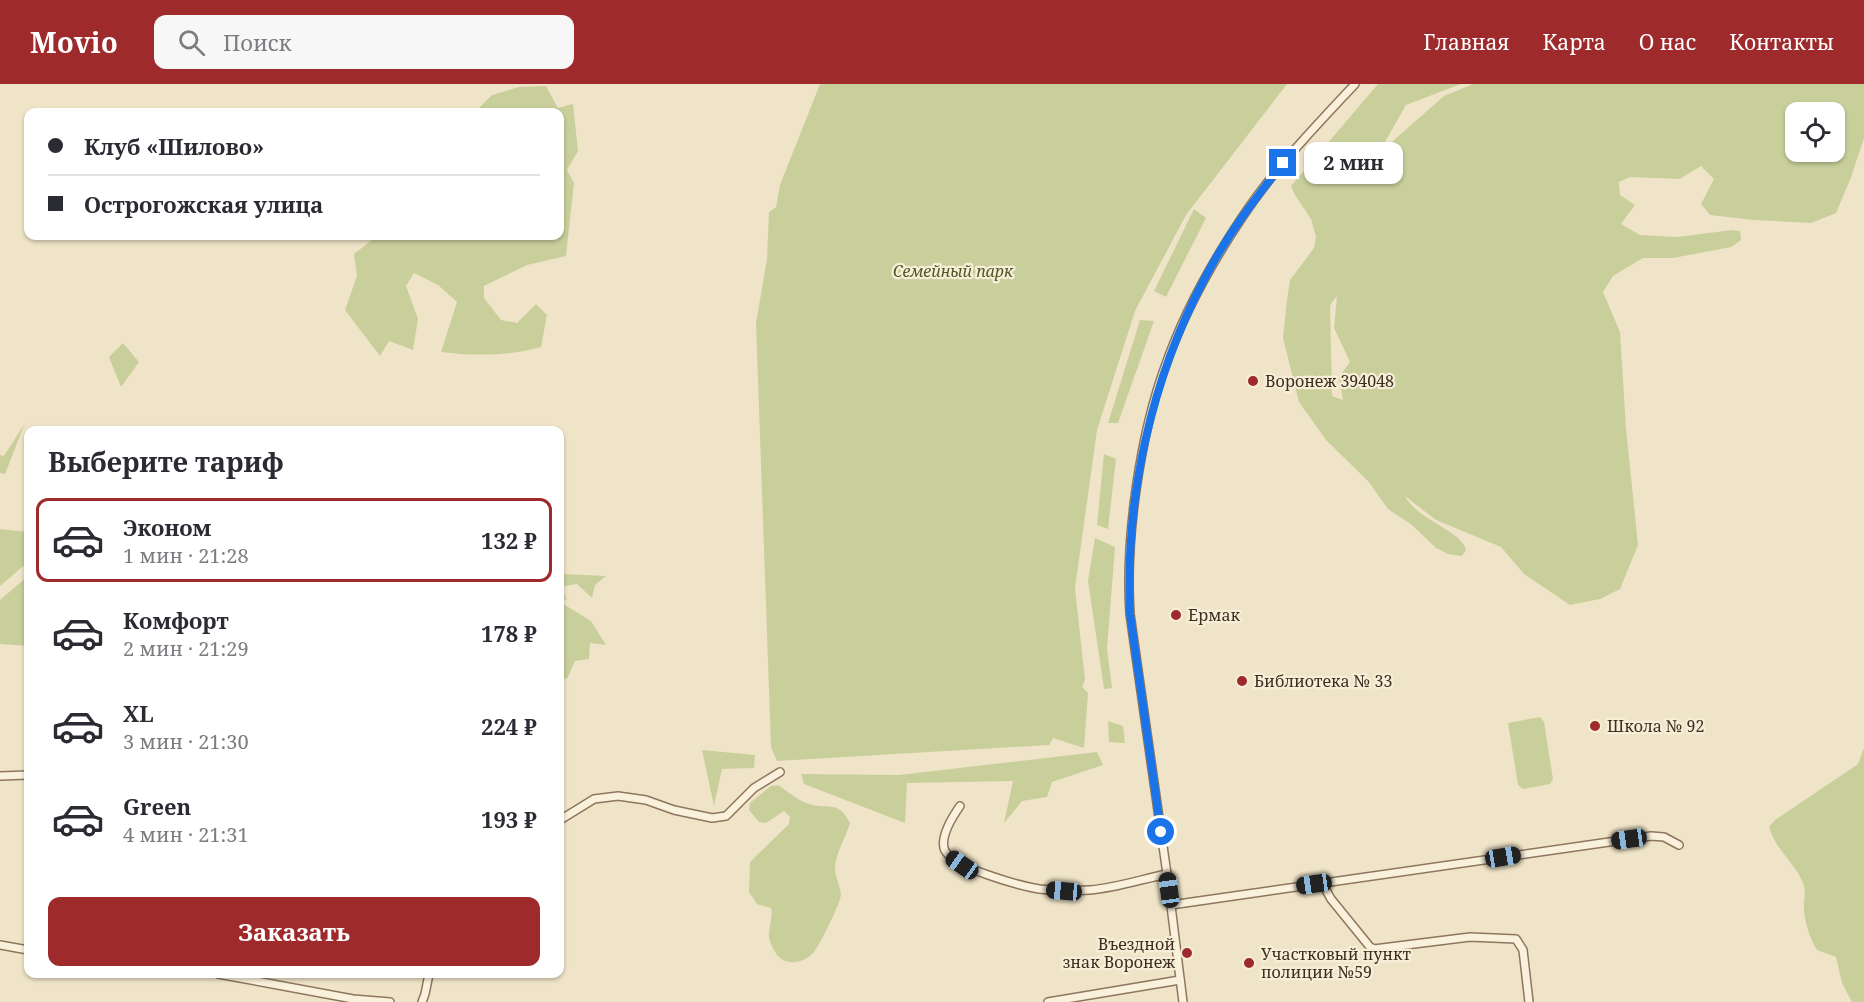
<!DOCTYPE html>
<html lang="ru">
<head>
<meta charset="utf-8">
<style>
  body { margin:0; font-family:"Noto Serif",serif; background:#f7f7f7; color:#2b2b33; height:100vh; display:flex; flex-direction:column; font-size:22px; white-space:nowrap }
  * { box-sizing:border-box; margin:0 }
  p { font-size:20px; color:#7c7c81 }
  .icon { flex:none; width:33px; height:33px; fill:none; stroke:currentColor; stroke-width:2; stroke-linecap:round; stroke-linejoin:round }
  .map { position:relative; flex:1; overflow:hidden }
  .details { position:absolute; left:24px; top:342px; width:540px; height:552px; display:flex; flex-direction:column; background:#fff; border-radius:12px; box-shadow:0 2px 4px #0004 }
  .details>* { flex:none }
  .top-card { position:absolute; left:24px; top:24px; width:540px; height:132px; border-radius:12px; box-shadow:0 2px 4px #0004; display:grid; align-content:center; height:132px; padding:0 24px; background:#fff }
  .buttons { position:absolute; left:1785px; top:18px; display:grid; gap:12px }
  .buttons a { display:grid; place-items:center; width:60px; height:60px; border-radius:12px; background:#fff; box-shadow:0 2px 4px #0004; font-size:30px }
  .end { position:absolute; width:27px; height:27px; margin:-14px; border:8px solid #1a73e8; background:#fff; box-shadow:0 0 0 3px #fff }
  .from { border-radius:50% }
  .bubble { position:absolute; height:42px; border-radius:12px; background:#fff; box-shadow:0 2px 4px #0004; font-size:20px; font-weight:700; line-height:42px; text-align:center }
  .car { position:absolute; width:18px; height:36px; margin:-18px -9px; border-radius:8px; box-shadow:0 0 4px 2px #0007; background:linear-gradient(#222 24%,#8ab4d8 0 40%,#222 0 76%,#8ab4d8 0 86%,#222 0) }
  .top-card b { display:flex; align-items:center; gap:21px; height:57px; font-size:22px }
  .top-card b+b { border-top:2px solid #e1e1e2 }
  .top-card i { width:15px; height:15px; background:#2b2b33 }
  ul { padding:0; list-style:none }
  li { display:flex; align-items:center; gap:18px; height:84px; margin:0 12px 9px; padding:0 12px; border:3px solid transparent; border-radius:12px }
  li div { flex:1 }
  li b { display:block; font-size:22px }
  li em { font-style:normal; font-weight:700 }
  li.on { border-color:#9e2a2b }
  li>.icon { width:54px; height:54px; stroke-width:1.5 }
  h2 { padding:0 24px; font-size:27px; line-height:72px }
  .button { display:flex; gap:12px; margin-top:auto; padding:12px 24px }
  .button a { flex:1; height:69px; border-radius:12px; background:#9e2a2b; color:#fff; font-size:24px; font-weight:700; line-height:69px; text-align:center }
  header { display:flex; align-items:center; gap:36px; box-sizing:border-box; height:84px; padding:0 30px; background:#9e2a2b; color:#fff }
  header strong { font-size:28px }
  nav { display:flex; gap:33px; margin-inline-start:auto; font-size:21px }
  .search { width:420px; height:54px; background:#f7f7f7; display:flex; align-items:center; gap:15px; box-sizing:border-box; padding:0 21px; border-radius:12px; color:#7c7c81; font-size:22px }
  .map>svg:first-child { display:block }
  .green { fill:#c9cf9b; fill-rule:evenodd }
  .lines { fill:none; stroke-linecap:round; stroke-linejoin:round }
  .minor-casing { stroke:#8d765c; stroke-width:10 }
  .minor { stroke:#faf1dc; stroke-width:7 }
  .route { stroke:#1a73e8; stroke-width:8 }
  .poi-dot { fill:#9e2a2b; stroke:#f7eed8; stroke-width:2 }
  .labels { text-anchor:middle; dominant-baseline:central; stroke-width:4.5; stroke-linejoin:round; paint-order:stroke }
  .park-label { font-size:16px; font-style:italic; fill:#4d5a26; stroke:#f7eed8 }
  .poi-label { font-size:16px; fill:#3d2e20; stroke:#f7eed8; text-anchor:start }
</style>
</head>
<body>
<header>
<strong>Movio</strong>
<div class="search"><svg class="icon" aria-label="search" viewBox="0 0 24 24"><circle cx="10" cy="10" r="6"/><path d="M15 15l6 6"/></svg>Поиск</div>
<nav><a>Главная</a><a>Карта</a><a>О нас</a><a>Контакты</a></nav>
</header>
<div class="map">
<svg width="1864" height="918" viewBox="0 0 1864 918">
  <rect width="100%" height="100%" fill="#f0e4c8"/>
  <!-- green -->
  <g class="green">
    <path d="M820,0H1287L1186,131L1135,227L1097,346L1075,504L1085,596L1082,603L1088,609L1084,664L1053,654L1049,661L777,677L771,663L756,239L767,175L769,128L776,123L780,101Z"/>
    <path d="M1378,0H1461L1406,21L1370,84L1372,88L1394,56L1444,12L1473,0H1864V54L1850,96L1836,129L1811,139L1754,136L1710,131L1701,120L1714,95L1701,82L1680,95L1630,93L1619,98L1620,111L1635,121L1621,140L1640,151L1678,153L1732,146L1740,147L1741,156L1731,163L1673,174H1643L1613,192L1603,208L1620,248L1626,344L1638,461L1620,505L1600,515L1570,521L1524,490L1501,463L1436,436L1405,412C1417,436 1461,446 1466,466L1462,472L1448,470L1436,464L1412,441L1388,425L1368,397L1326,356L1299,318L1283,254L1287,216L1290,196L1314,164L1316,153L1311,135L1295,111L1291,102ZM1834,28V68H1796V28ZM1337,212L1334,244L1350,278L1339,293L1343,316L1332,312L1330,221Z"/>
    <path d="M546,2L558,24L573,20L578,67L567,86L574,99L566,172L527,181L484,202V214L501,236L517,239L536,220L547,231L541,263C509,272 474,272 441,268L457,218L438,201L414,189L406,202L418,235L413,266L389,257L380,272L345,226L357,192L354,170L377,152H560V28H475L492,11L519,3Z"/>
    <path d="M1194,125L1206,134L1166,213L1154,207Z"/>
    <path d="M1140,236L1154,237L1118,339H1108Z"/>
    <path d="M123,259L139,278L121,303L109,273Z"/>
    <path d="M25,339L5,390L0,389V371L4,372Z"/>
    <path d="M1104,370L1116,375L1108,445L1097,441Z"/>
    <path d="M0,445L28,448V478L0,502Z"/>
    <path d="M1095,454L1115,463L1107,564L1112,604L1104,605L1088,497Z"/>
    <path d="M560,489L564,490L606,492L595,501L592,514L577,500L560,503L567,516L560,514Z"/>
    <path d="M28,492V562L0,560V516Z"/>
    <path d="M560,518L591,537L606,561L590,559L589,575L575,577L567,595L560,592Z"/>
    <path d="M1540,633L1544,638L1553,695L1550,700L1523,705L1518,701L1508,639Z"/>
    <path d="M1108,637L1123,642L1125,659L1109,658Z"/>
    <path d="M1864,664V918H1852L1842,899L1836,873L1817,866C1810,855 1805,839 1804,826C1803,817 1807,808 1803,799C1795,779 1775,765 1769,743L1775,736L1858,680Z"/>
    <path d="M702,666L755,671L754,684L722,685L714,722Z"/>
    <path d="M1097,668L1103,681L1052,698L1047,713L1022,717L1004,739L1013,697L907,699L905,739L804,700L801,690L899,691Z"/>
    <path d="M778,701C787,707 796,715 806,719C828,727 837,714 850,739C846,753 836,769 835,783C835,793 840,801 841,810C841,819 820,860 814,868C808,875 799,879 789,878C780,877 774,868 771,860C765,848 774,836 771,824L757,820L749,808L750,778L789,740L790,733L784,727L766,739L759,738L749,726L750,719L771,702Z"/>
  </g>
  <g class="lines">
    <defs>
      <g id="minor">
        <path d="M0,692L28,691"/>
        <path d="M960,722C953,732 941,751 944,764C948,783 1022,802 1039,805C1056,807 1073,807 1090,806C1116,804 1142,795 1167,790"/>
        <path d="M560,736L594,715L618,712L646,716L674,726L712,734L726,732L754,704L780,688"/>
        <path d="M1322,799L1331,815L1370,863L1374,865L1470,853L1516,855L1523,866L1529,918"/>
        <path d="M1171,821L1651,752L1664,753L1679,761"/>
        <path d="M0,861L28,866"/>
        <path d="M218,890L353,915L390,918"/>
        <path d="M422,918L425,910L429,890"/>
        <path d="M1048,918L1180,896"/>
        <path d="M1183,918L1167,790L1130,530C1125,455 1140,350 1166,280C1184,229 1211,180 1241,135C1273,86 1315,43 1355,0"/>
      </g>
    </defs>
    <!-- minor casing -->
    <use href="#minor" class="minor-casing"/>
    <!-- minor -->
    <use href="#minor" class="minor"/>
  </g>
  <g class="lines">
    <!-- route -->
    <path class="route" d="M1161,748L1130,530C1125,413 1151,295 1206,192C1227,151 1255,115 1283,79"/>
  </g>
  <!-- markers -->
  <g class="poi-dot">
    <circle cx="1253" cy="297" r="6"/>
    <circle cx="1176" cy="531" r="6"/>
    <circle cx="1242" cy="597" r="6"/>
    <circle cx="1595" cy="642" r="6"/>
    <circle cx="1187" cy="869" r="6"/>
    <circle cx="1249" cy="879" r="6"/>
  </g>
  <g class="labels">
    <!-- park labels -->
    <g class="park-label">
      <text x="953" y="187">Семейный парк</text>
    </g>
    <!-- poi labels -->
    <g class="poi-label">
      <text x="1265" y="297">Воронеж 394048</text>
      <text x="1188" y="531">Ермак</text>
      <text x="1254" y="597">Библиотека № 33</text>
      <text x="1607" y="642">Школа № 92</text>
      <text x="1175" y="860" text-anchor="end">Въездной<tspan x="1175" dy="18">знак Воронеж</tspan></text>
      <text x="1261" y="870">Участковый пункт<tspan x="1261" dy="18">полиции №59</tspan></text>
    </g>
  </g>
</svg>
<div class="buttons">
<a><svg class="icon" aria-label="locate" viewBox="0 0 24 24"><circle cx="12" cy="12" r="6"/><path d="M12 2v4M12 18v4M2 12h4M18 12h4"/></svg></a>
</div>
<i class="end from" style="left:1161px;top:748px"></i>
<i class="end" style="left:1283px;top:79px"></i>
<div class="bubble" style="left:1304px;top:58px;width:99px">2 мин</div>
<i class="car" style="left:1629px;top:755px;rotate:262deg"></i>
<i class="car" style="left:1503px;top:773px;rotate:81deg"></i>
<i class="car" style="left:962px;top:781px;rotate:305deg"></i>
<i class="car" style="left:1314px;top:800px;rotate:262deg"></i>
<i class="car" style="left:1169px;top:806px;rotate:352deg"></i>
<i class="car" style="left:1064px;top:807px;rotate:275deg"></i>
<div class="top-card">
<b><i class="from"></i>Клуб «Шилово»</b>
<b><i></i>Острогожская улица</b>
</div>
<section class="details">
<h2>Выберите тариф</h2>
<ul>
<li class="on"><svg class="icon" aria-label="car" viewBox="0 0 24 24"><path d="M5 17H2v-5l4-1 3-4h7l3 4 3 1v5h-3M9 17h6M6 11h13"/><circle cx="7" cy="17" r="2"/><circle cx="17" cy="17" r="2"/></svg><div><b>Эконом</b><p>1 мин · 21:28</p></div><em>132 ₽</em></li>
<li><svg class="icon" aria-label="car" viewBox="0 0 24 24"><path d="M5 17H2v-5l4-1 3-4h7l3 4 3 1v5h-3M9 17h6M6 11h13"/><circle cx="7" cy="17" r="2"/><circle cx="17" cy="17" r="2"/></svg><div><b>Комфорт</b><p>2 мин · 21:29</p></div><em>178 ₽</em></li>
<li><svg class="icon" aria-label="car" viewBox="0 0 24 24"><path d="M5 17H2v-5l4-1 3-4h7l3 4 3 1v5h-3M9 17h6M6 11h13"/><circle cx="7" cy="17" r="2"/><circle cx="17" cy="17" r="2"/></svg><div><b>XL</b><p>3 мин · 21:30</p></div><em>224 ₽</em></li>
<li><svg class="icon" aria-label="car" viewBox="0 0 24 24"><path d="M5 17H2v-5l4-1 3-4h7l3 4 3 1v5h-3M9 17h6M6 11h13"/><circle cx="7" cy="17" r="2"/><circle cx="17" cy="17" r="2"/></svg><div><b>Green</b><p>4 мин · 21:31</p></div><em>193 ₽</em></li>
</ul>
<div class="button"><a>Заказать</a></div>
</section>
</div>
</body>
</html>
